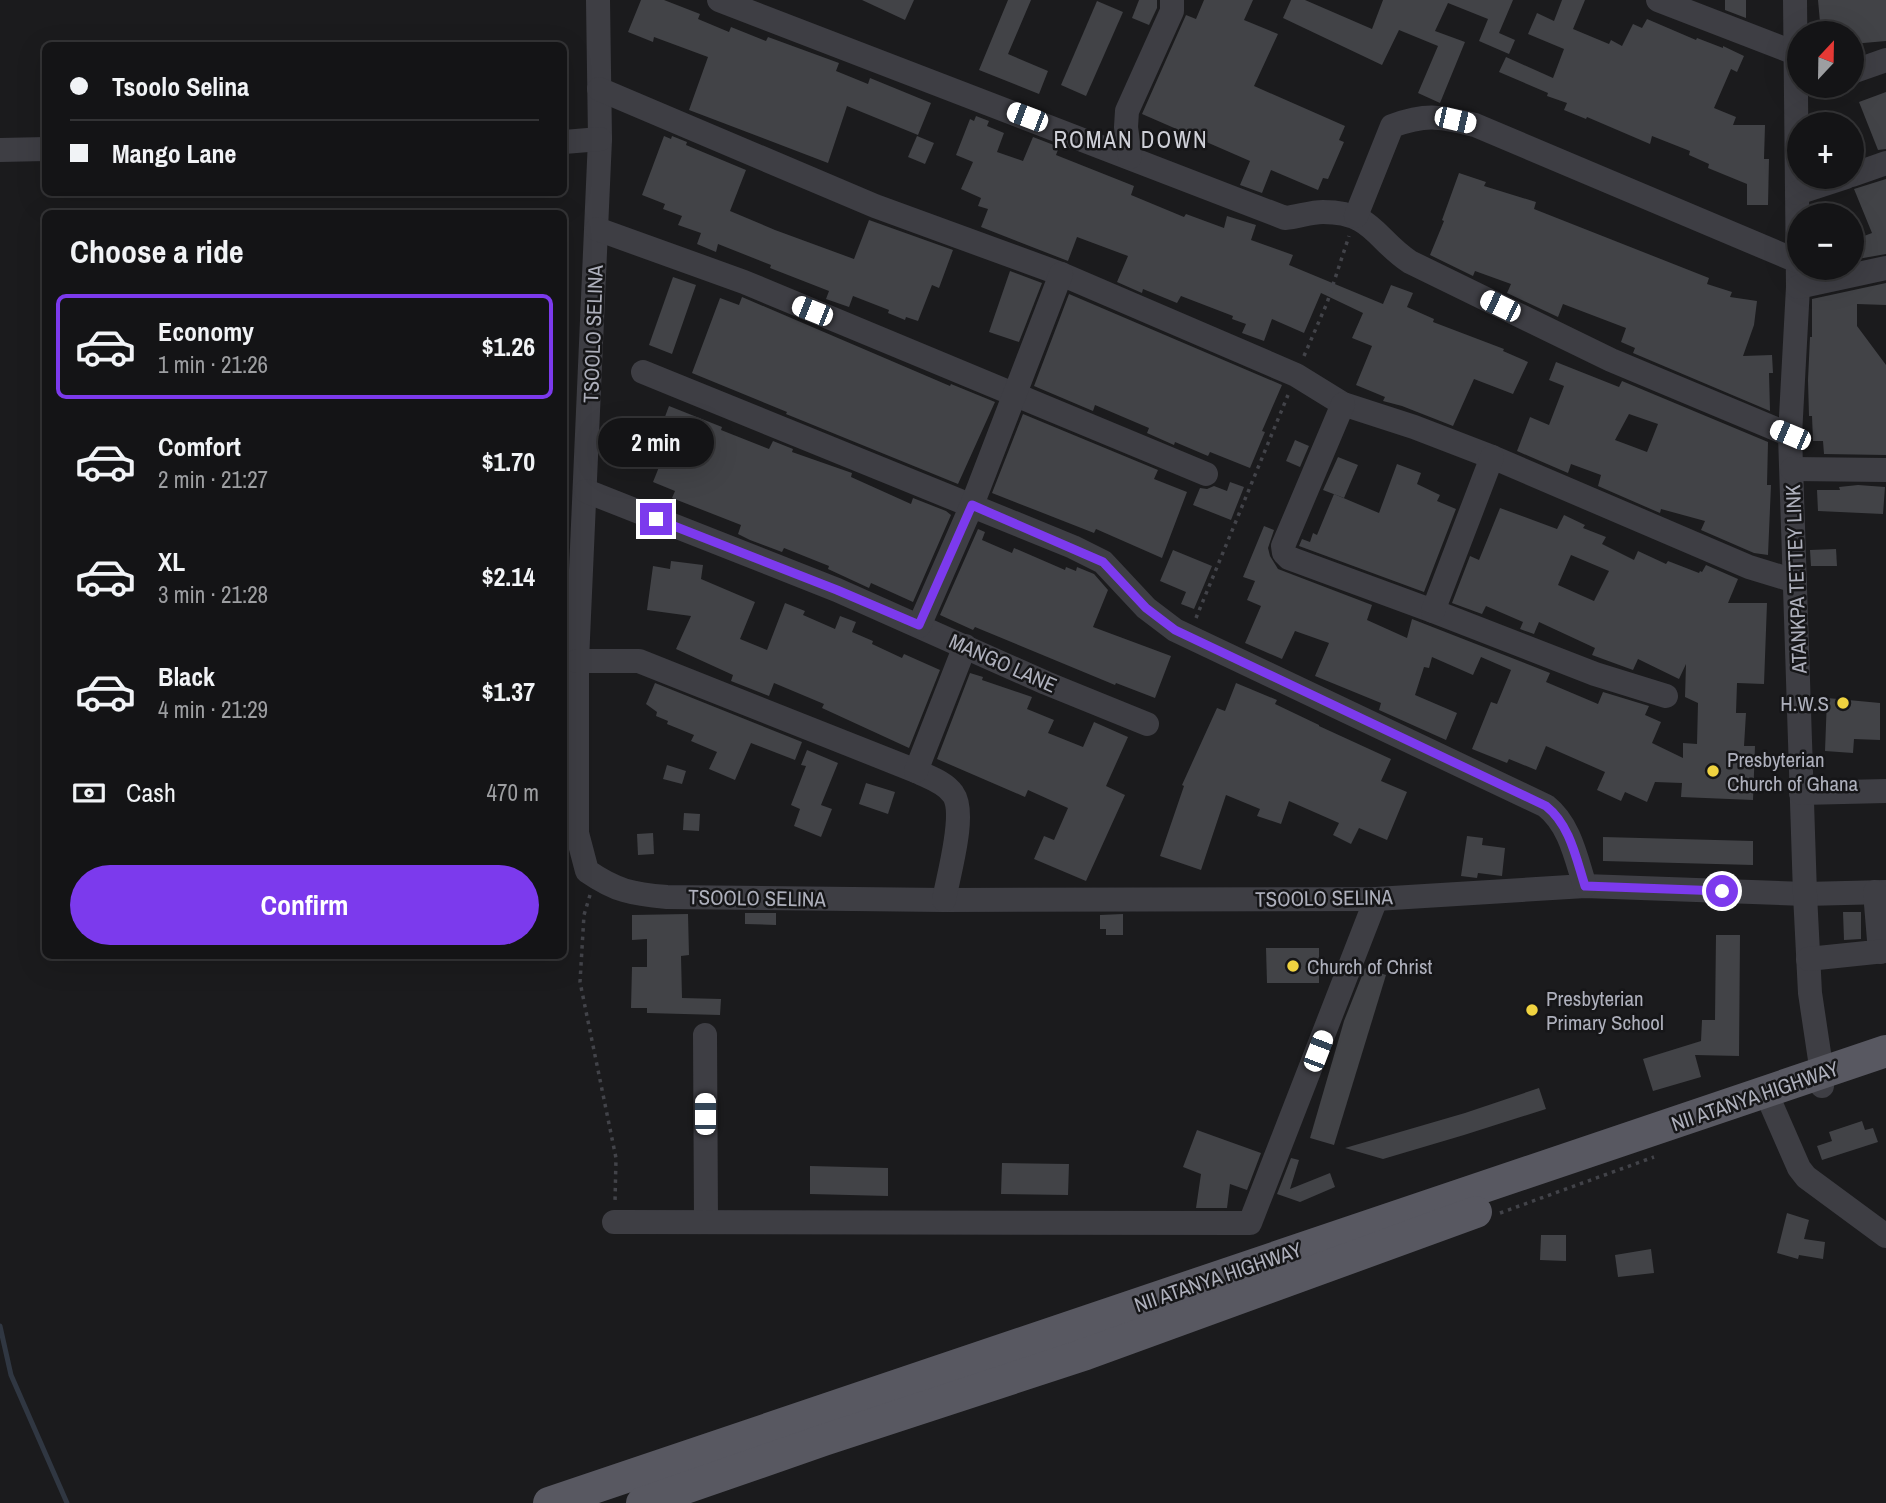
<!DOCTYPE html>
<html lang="en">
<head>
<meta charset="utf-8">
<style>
  body { margin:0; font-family:"Archivo Narrow",sans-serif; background:#1d1d1f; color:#f1f3f6; height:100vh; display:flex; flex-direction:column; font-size:26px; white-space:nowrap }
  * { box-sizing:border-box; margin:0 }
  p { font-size:23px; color:#9d9ea1 }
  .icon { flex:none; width:38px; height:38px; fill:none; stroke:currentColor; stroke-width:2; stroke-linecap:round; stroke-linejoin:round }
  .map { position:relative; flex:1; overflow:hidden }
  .panel { position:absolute; left:42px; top:210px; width:525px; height:749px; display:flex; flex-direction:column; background:#141416; border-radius:10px; box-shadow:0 7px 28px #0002,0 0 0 2px #333335 }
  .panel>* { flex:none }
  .banner { position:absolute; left:42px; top:42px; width:525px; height:154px; border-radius:10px; box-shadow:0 7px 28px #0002,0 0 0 2px #333335; display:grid; align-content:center; height:154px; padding:0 28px; background:#141416 }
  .needle { width:46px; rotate:22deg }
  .controls { position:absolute; left:1787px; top:21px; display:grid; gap:14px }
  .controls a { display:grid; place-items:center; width:77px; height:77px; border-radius:50%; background:#141416; box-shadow:0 7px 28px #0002,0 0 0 2px #333335; font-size:35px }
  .end { position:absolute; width:32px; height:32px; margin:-16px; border:9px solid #7c3aed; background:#fff; box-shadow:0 0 0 4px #fff }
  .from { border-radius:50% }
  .bubble { position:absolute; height:49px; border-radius:24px; background:#141416; box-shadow:0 7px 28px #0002,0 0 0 2px #333335; font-size:23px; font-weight:800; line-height:49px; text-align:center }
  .car { position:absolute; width:21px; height:42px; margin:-21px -10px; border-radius:9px; box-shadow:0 0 5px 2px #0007; background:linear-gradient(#fff 24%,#345 0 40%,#fff 0 76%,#345 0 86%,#fff 0) }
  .banner b { display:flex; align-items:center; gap:24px; height:66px; font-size:26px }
  .banner b+b { border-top:2px solid #333335 }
  .banner i { width:18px; height:18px; background:#f1f3f6 }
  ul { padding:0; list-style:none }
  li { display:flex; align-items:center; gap:21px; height:105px; margin:0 14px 10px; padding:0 14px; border:4px solid transparent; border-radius:10px }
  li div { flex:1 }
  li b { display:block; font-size:26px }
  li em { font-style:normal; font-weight:800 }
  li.on { border-color:#7c3aed }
  li>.icon { width:63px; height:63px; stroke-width:1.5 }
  h2 { padding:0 28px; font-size:32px; line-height:84px }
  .pay { display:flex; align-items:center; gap:18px; height:77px; padding:0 28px; font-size:26px }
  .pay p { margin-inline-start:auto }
  .action { display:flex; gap:14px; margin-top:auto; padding:14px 28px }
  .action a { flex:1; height:80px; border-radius:42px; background:#7c3aed; color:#fff; font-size:28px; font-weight:800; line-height:80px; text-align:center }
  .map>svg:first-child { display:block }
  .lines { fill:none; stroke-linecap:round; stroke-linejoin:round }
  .stream { stroke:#303742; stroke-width:5 }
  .building { fill:#424347; fill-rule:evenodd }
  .path { stroke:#424349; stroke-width:3.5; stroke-dasharray:3.5 5; stroke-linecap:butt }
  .minor { stroke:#3e3e44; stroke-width:24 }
  .major { stroke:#585861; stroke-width:32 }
  .route { stroke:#7c3aed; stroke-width:9 }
  .poi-dot { fill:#f0d340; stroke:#161618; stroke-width:2.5 }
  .labels { text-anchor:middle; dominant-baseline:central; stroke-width:5; stroke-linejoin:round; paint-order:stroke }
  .street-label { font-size:21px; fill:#aeb0bc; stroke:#161618 }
  .poi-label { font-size:21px; fill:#aeb0bc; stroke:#161618; text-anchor:start }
  .neighbourhood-label { font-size:23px; letter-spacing:2px; fill:#cfd0d8; stroke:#161618 }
</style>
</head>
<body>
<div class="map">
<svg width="1886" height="1503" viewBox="0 0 1886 1503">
  <rect width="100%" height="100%" fill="#1b1b1d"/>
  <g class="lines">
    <!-- stream -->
    <path class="stream" d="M0,1326L11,1375L67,1503"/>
  </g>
  <!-- building -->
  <g class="building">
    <path d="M641,0H664L700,14L698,19L729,32L731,27L766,41L768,37L839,63L836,71L868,84L870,78L931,103L918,135L847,106L828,163L689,110L708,57L654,37L653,42L628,32Z"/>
    <path d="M862,0H914L905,20Z"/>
    <path d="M1008,0H1031L1008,54L1048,71L1039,94L979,70Z"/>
    <path d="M1139,0H1157V8L1149,25L1132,18Z"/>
    <path d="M1204,0H1253L1244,20L1278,34L1254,86L1345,126L1339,140L1344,142L1328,179L1323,178L1318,190L1271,170L1262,193L1240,185L1250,161L1142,114L1186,15L1196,19Z"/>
    <path d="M1291,0H1305L1372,29L1383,0H1513L1499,33L1515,40L1509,54L1479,41L1488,19L1448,3L1435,31L1465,42L1440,103L1418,93L1438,46L1399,30L1382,65L1283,18Z"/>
    <path d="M1562,0H1585L1573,29L1609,44L1611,40L1622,46L1633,24L1642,28L1647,19L1696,40L1697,38L1723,48V46L1744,56L1737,72L1731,69L1714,108L1736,117L1733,125H1765L1764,159H1769L1768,205H1747V184L1708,168L1709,164L1689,155L1690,151L1652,136L1650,144L1587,117L1586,119L1564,110L1567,103L1547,96L1548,93L1499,72L1506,57L1553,78L1564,49L1528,34L1537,13L1554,21Z"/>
    <path d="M1725,0H1746V18L1725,10Z"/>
    <path d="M1818,0H1886V41L1852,44V33H1821Z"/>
    <path d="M1097,1L1123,12L1086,96L1061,85Z"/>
    <path d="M1886,92V149L1878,150L1859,102Z"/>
    <path d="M976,116L989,121L987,126L1004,133L997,152L1023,161L1033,137L1059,147L1056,155L1134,186L1131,195L1184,217L1186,214L1224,228L1227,216L1256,225L1251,240L1293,255L1289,265L1383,304L1391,285L1413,293L1407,307L1434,319L1433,322L1504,349L1503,351L1528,362L1513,394L1474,379L1453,426L1402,406L1383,401L1385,397L1356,385L1372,346L1352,338L1363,313L1321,293L1304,333L1272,319L1264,341L1242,333L1246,324L1232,319L1233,316L1181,296L1177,303L1143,289L1142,293L1117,282L1128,256L1077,237L1068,261L981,227L988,209L978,206L981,198L961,189L973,162L956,155L970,119L974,121Z"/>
    <path d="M664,136L671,139L672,136L687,142L686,145L746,170L730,211L775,230L854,259L869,220L953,250L939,288L932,285L918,321L906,317L905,320L888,313L889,310L853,296L849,307L826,299L829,291L770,268L771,265L718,244L716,252L697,244L701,233L678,225L682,216L663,209L665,204L642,195Z"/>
    <path d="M917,136L934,143L925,164L908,157Z"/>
    <path d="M1459,173L1486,182L1484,186L1536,202L1534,209L1709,278L1707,284L1732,292L1730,297L1757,301L1754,325L1743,356L1772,355L1773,373H1769L1770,411L1633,353L1635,348L1621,342L1626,328L1563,304L1558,317L1507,293L1511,284L1475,271L1473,276L1430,255L1444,221L1442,220Z"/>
    <path d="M1886,179V254L1852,260V253L1860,252L1856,239L1872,233L1854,189Z"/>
    <path d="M1010,271L1042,283L1019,342L989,332Z"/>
    <path d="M673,277L696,285L672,354L649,345Z"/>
    <path d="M1886,283V305L1857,304V326L1886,365V455L1824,454L1823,441H1813L1812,416H1809L1808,380L1810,337H1812V299Z"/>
    <path d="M1069,294L1282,385L1262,431L1265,432L1250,468L1210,452L1208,456L1175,442L1174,445L1147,433L1149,428L1095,405L1093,411L1034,386Z"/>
    <path d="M742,297L950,386L951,384L995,402L958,484L786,414L787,412L692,373L720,298L739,305Z"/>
    <path d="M1556,362L1619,387L1622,381L1768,442L1767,485H1771L1768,555L1754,553L1701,530L1705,521L1661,509L1660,513L1598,486L1601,475L1571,464L1568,473L1517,451L1530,417L1549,425L1564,386L1549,380ZM1629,414L1658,424L1647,452L1615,440Z"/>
    <path d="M669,406L722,427L721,430L769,449L773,441L793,449L792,452L852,473L851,477L911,504L913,498L946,511L951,515L913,602L871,583L869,588L828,569L829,566L784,548L782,552L750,540L738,534L741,525L672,498L675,491L653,482L669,442L657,438Z"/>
    <path d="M1023,414L1158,470L1154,479L1187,492L1162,558L1096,529L1094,533L992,493Z"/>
    <path d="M1295,440L1309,446L1300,467L1286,461Z"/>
    <path d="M1338,457L1358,465L1344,498L1323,490Z"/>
    <path d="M1397,464L1421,473L1417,484L1440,495L1437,501L1456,509L1424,592L1299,546L1302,539L1310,542L1313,533L1317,535L1334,494L1379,513Z"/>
    <path d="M1230,482L1244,487L1231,520L1193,505L1200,488L1207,489L1214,486L1227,491Z"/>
    <path d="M1858,485L1885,487L1883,514L1818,511L1817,490H1840L1839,487Z"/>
    <path d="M1500,508L1557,529L1564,515L1585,525L1583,528L1606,537L1602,544L1634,560L1638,551L1666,564L1668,561L1699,573L1700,571L1702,572L1706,565L1738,579L1728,603H1767L1764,684L1737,683L1736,713H1746L1744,746H1755L1753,800L1681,797L1682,783L1655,782L1647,802L1625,792L1621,801L1597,790L1605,772L1546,746L1536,770L1509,759L1507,763L1472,749L1491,702L1497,704L1511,670L1481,657L1473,675L1432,657L1429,668L1424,667L1415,695L1457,713L1446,740L1379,710L1381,703L1315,676L1329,643L1295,631L1282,659L1245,643L1261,606L1247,600L1255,581L1243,577L1264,526L1274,530L1268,548L1270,556L1278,569L1372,605L1367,620L1407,638L1412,619L1550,673L1546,682L1598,704L1603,692L1649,706L1645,715L1661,722L1652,743L1683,758V743L1697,744L1698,703L1685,697L1686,664L1679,679L1638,659L1633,670L1592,655L1595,648L1539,622L1534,634L1520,629L1523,622L1486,606L1482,614L1452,603L1470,556L1479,560ZM1571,555L1609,571L1594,601L1558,585Z"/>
    <path d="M978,529L985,532L982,540L1012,553L1014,548L1065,570L1066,567L1076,571L1077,567L1094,574L1108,590L1093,627L1171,656L1155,698L1116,683L1115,685L975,627L973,630L940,615Z"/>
    <path d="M1836,549L1837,566H1811L1810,550Z"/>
    <path d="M1173,550L1212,566L1194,609L1181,604L1186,592L1160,581Z"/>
    <path d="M671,561L703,565L701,579L755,602L740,639L767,650L785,603L805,611L803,615L835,629L840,616L856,622L852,632L873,641L872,644L902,658L904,654L940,670L909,748L822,708L824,704L774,683L769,696L731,681L733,675L676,649L691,616L647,610L653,566L670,569Z"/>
    <path d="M970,673L983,677L982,680L1032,697L1027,709L1054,720L1048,733L1083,747L1094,722L1128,737L1106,786L1125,795L1086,881L1034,859L1044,836L1054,840L1068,808L1028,790L1025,797L937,759Z"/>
    <path d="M655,683L802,742L795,760L751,743L735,780L709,769L717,752L691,741L694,735L667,724L668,721L656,716L657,712L646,704Z"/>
    <path d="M1236,683L1277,700L1275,704L1319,725V726L1391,759L1381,781L1407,792L1387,840L1359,828L1351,844L1333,835L1339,823L1289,801L1281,824L1257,816L1260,809L1226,795L1201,870L1160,856L1184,786L1182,785L1217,708L1225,711Z"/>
    <path d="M1827,698L1880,703V740L1854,739L1853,753L1825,751Z"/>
    <path d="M807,750L838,763L821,805L832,809L821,837L794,826L800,809L791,805L806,766L801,765Z"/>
    <path d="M667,765L686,771L682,784L663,779Z"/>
    <path d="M866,783L895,792L888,814L859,804Z"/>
    <path d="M684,813L700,814L699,831L683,830Z"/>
    <path d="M653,833L654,854L638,855L637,834Z"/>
    <path d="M1467,836L1483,838L1482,845L1505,848L1502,876L1478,873L1477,878L1461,876Z"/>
    <path d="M1603,837L1753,841V865L1603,861Z"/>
    <path d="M1843,912H1861V939L1844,940Z"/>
    <path d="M745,913H776V925L745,924Z"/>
    <path d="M688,914L689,955L681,956L682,998L721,999L720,1015L647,1013V1008H631L632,967H647V939L632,940V915Z"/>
    <path d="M1123,914V935H1106V929H1100V915Z"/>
    <path d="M1716,935H1740L1739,1056L1695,1055L1701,1077L1653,1091L1643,1059L1701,1041L1702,1020H1715Z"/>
    <path d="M1266,948H1319V983H1267Z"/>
    <path d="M1365,968L1386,975L1334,1145L1310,1138L1344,1021Z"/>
    <path d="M1539,1088L1546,1109L1464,1135L1383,1159L1345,1148L1465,1113Z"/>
    <path d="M1862,1121L1865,1130L1873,1128L1878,1142L1822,1160L1817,1146L1832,1141L1829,1132Z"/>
    <path d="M1197,1130L1261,1153L1247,1190L1230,1184L1227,1208H1196L1201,1174L1183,1167Z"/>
    <path d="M1291,1158L1299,1160L1290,1189L1330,1173L1335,1187L1300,1202L1277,1194Z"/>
    <path d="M1002,1163L1069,1164L1068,1195L1001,1194Z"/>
    <path d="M810,1166L888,1168V1196L810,1194Z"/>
    <path d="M1787,1213L1809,1220L1804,1239L1825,1242L1823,1259L1799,1255L1798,1259L1777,1253Z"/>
    <path d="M1541,1235H1566V1261L1540,1260Z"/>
    <path d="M1651,1249L1654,1273L1618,1277L1615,1255Z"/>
  </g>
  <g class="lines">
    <!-- path -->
    <g class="path">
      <path d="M1304,356L1327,303L1349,236"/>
      <path d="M1196,618L1288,395"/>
      <path d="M590,895L584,915L580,982L616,1158L615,1202"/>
      <path d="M1500,1213L1654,1157"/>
    </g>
    <!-- minor -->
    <g class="minor">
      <path d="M598,0L600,139L577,661V833L587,871C616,891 632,894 667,897L944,900L1376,899L1585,886L1805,894L1886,892"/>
      <path d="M719,0L1285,218C1298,217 1310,212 1323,212C1373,212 1375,239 1410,262L1611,360L1790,435"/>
      <path d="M1658,0L1795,53"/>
      <path d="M1795,0L1798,287L1790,435L1805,894L1810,993L1822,1073V1086"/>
      <path d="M1852,72L1886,60"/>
      <path d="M599,89L875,206L1061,274L1296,375L1343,404L1414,427L1492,457L1749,567L1795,581"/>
      <path d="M564,142L600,139"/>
      <path d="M0,150L46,149"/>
      <path d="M1130,157L1126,127L1127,111L1172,11V0"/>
      <path d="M1852,175L1886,163"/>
      <path d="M1797,193L1846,177"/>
      <path d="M1356,216L1392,126C1428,113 1440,117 1475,125L1797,261"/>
      <path d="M597,229L744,282L1206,474"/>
      <path d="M1798,287L1886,268"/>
      <path d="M643,372L1073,547L1103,562L1146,608L1175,630L1546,806C1570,825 1576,858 1585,886"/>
      <path d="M1343,404L1283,546L1284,553L1289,558L1433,611L1595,674L1666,696"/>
      <path d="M1792,469L1886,470"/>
      <path d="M586,491L837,590L1046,683L1147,724"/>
      <path d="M1433,611L1492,457"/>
      <path d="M919,626L972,505L1061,274"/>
      <path d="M577,661H639L916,771C928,777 945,782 953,794C967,813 948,876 944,900"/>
      <path d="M916,771L965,646"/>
      <path d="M1801,793L1886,791"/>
      <path d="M1875,892L1880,952"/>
      <path d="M1808,959L1886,951"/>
      <path d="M705,1035L706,1222"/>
      <path d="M1771,1104L1799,1168L1806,1177L1886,1236"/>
      <path d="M614,1222L1250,1223L1376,899"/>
    </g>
    <!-- major -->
    <g class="major">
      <path d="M549,1503L1886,1051"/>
      <path d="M642,1503L824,1440L1086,1354L1476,1212"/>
    </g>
  </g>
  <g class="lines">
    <!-- route -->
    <path class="route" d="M656,519L837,590L919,625L972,505L1103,562L1146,608L1175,630L1546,806C1570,825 1576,858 1585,886L1722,891"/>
  </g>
  <!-- markers -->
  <g class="poi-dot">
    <circle cx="1843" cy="703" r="7"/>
    <circle cx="1713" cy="771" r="7"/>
    <circle cx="1293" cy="966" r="7"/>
    <circle cx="1532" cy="1010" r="7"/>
  </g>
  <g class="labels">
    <!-- street labels -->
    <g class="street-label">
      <text transform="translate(593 334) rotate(-88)">TSOOLO SELINA</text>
      <text transform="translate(1796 579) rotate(-92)">ATANKPA TETTEY LINK</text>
      <text transform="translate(1003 663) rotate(24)">MANGO LANE</text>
      <text transform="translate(757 898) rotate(1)">TSOOLO SELINA</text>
      <text transform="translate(1324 898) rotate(-1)">TSOOLO SELINA</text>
      <text transform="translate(1755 1096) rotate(-19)">NII ATANYA HIGHWAY</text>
      <text transform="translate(1218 1277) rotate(-19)">NII ATANYA HIGHWAY</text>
    </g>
    <!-- poi labels -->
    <g class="poi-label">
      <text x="1829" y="703" text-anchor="end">H.W.S</text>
      <text x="1727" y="759">Presbyterian<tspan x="1727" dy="24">Church of Ghana</tspan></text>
      <text x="1307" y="966">Church of Christ</text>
      <text x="1546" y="998">Presbyterian<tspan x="1546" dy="24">Primary School</tspan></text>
    </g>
    <!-- neighbourhood labels -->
    <g class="neighbourhood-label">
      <text x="1131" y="139">ROMAN DOWN</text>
    </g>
  </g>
</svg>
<div class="controls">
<a><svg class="needle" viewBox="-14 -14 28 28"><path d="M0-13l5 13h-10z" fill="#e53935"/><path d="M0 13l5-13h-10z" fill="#9d9ea1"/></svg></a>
<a>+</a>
<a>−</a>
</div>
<i class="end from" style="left:1722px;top:891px"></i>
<i class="end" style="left:656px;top:519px"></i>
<div class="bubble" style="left:598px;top:418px;width:116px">2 min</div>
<i class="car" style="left:1027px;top:117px;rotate:291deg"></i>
<i class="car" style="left:1455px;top:120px;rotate:103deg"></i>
<i class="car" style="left:1500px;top:306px;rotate:296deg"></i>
<i class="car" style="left:812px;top:311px;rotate:292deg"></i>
<i class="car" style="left:1790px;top:435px;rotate:293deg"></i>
<i class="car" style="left:1318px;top:1051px;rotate:21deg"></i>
<i class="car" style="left:705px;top:1114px;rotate:0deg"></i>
<div class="banner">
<b><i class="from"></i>Tsoolo Selina</b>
<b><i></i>Mango Lane</b>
</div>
<section class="panel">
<h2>Choose a ride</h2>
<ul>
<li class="on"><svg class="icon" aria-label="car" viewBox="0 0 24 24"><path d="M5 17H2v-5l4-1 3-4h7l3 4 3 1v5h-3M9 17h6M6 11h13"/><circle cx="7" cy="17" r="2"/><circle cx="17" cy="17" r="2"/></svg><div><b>Economy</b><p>1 min · 21:26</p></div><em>$1.26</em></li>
<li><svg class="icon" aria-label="car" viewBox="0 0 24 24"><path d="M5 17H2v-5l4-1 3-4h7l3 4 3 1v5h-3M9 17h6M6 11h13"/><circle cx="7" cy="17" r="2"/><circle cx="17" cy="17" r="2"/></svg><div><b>Comfort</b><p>2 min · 21:27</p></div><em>$1.70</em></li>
<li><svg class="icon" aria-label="car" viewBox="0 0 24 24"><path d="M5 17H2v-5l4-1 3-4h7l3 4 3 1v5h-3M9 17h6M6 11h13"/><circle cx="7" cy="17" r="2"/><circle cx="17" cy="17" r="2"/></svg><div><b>XL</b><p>3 min · 21:28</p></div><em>$2.14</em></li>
<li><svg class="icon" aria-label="car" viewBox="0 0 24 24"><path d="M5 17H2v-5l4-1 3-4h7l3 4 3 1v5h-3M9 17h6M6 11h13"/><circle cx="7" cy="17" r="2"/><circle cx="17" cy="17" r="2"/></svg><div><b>Black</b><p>4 min · 21:29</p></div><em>$1.37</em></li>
</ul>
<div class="pay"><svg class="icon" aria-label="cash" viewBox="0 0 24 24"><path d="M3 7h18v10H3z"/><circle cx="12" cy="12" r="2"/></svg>Cash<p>470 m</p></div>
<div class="action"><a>Confirm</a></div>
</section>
</div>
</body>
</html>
